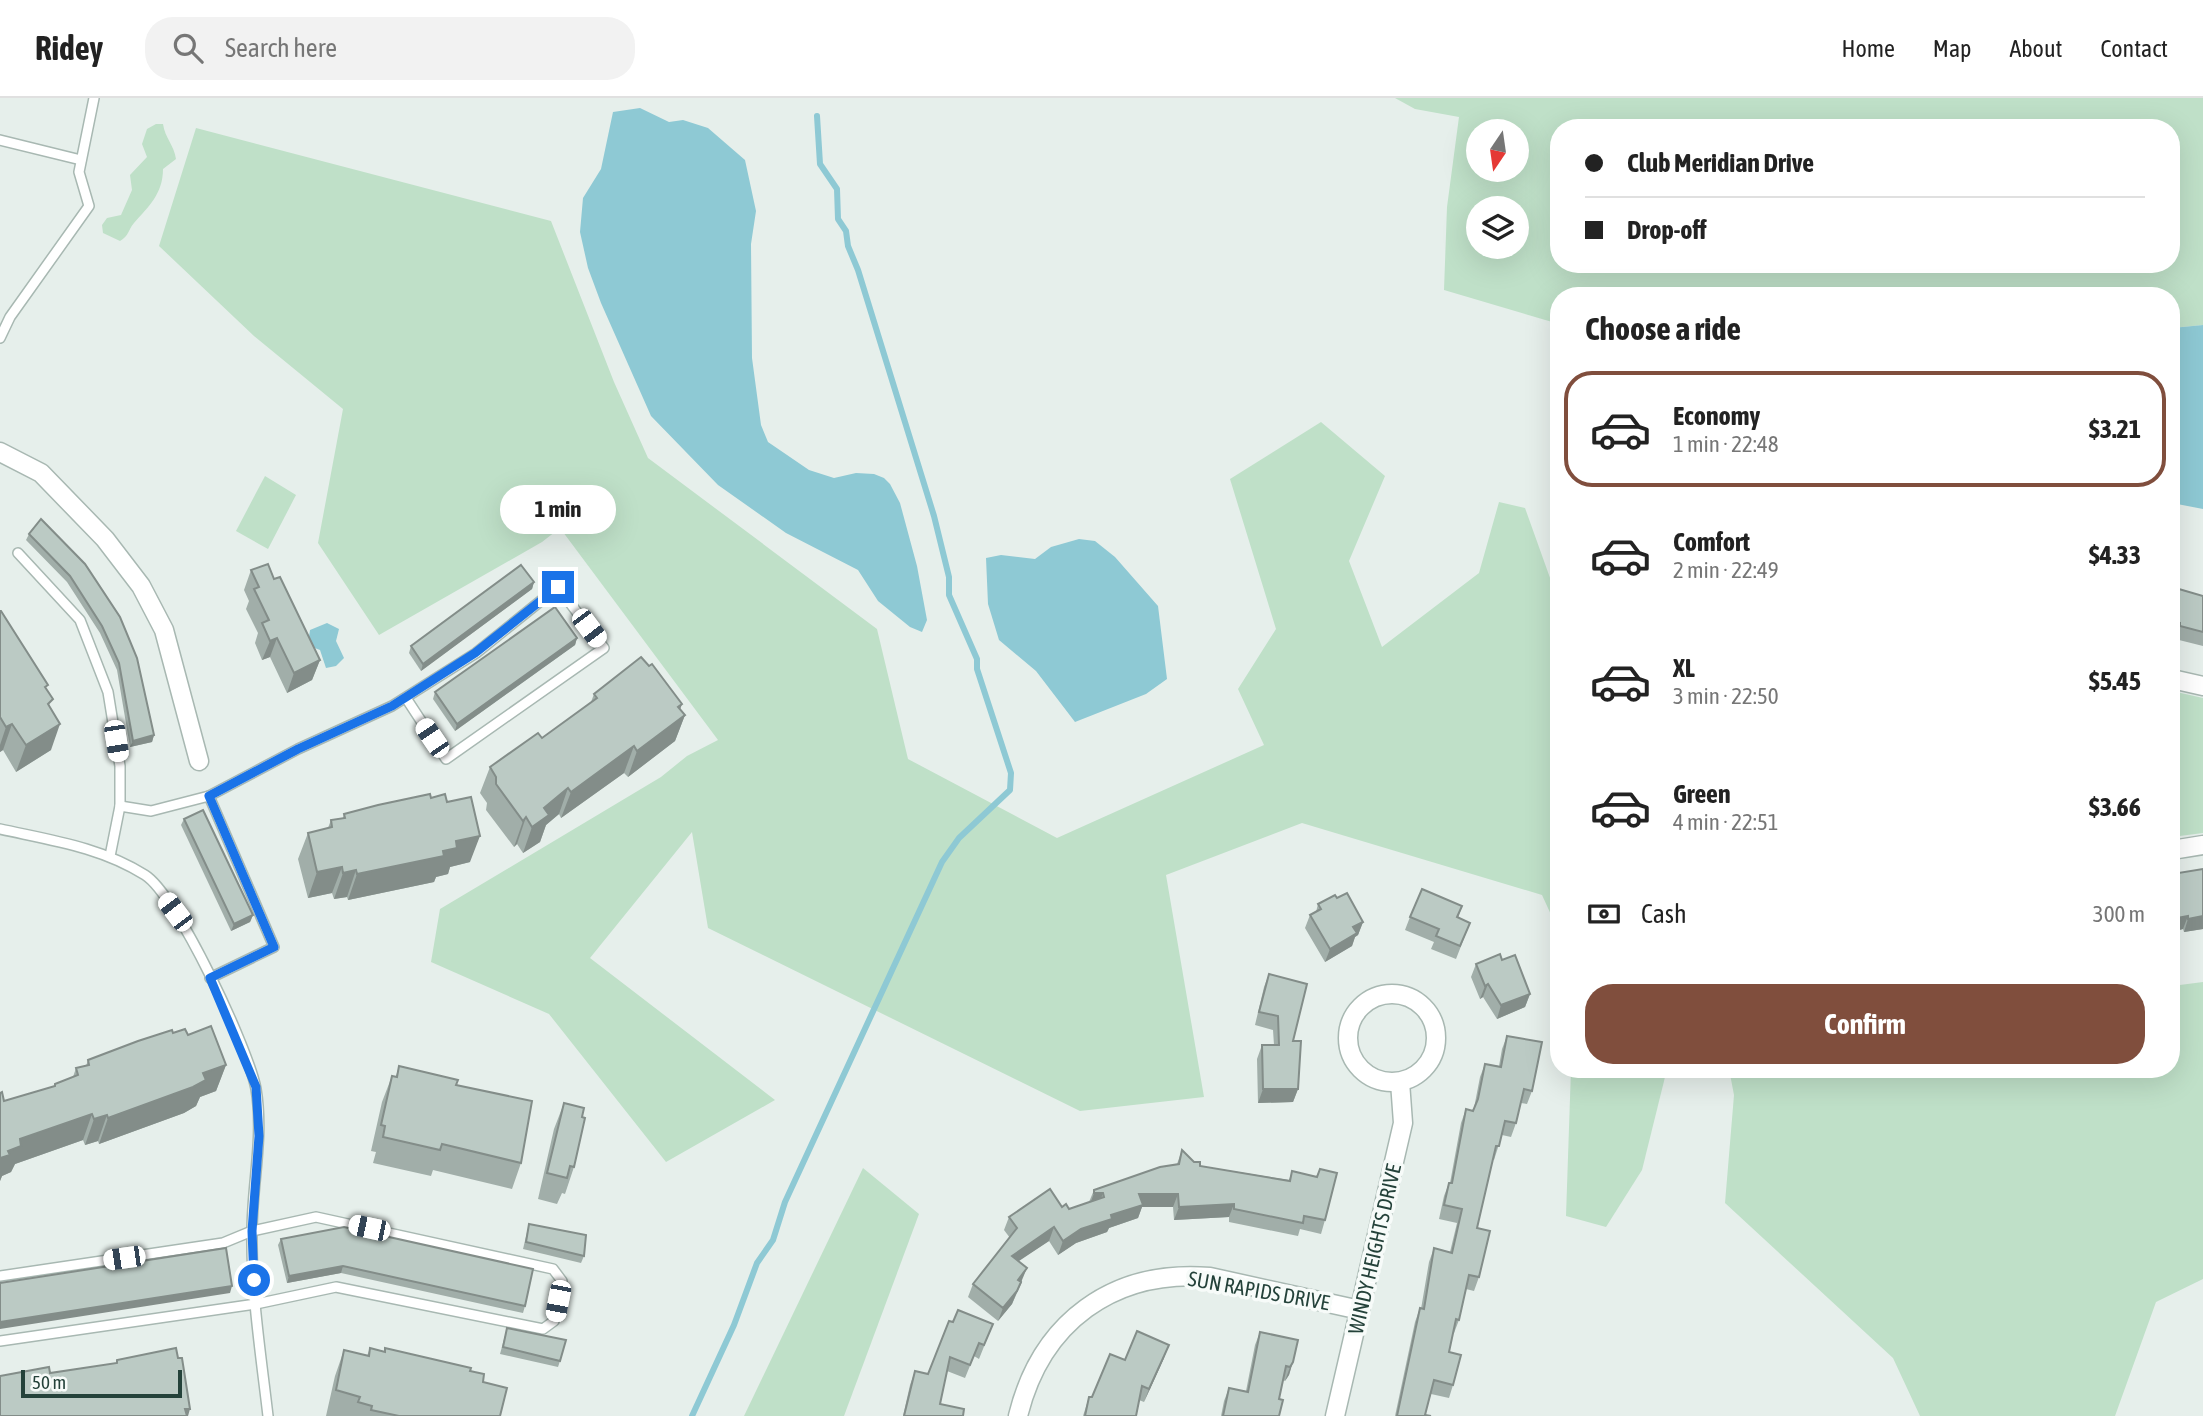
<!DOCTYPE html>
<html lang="en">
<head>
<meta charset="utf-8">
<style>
  body { margin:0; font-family:"Asap Condensed",sans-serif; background:#f2f2f2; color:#222; height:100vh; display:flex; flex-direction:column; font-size:26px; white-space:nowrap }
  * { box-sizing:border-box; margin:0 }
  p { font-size:23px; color:#767676 }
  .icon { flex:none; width:38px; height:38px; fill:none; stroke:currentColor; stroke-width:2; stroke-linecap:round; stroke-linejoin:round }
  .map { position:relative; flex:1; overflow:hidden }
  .panel { position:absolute; left:1550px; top:189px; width:630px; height:791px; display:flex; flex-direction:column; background:#fff; border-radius:28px; box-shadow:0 7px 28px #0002 }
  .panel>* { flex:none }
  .top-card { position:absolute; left:1550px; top:21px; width:630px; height:154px; border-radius:28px; box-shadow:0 7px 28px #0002; display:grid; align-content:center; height:154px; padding:0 35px; background:#fff }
  .needle { width:46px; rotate:193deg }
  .buttons { position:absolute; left:1466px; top:21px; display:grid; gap:14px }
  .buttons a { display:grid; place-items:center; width:63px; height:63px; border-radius:50%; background:#fff; box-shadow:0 7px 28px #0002; font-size:35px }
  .scale { position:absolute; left:21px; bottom:18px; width:161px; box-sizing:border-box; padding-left:7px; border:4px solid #24423a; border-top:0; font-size:19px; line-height:24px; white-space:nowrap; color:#24423a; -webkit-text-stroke:5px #f7fbf9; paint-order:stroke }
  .end { position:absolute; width:32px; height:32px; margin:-16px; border:9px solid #1a73e8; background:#fff; box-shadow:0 0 0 4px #fff }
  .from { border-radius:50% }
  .bubble { position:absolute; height:49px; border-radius:24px; background:#fff; box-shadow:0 7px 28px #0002; font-size:23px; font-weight:700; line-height:49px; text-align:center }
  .car { position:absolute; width:21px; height:42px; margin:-21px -10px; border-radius:9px; box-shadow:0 0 5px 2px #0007; background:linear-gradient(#fff 24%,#345 0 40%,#fff 0 76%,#345 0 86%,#fff 0) }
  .top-card b { display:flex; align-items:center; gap:24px; height:66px; font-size:26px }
  .top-card b+b { border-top:2px solid #e0e0e0 }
  .top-card i { width:18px; height:18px; background:#222 }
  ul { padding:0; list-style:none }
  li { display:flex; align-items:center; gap:21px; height:116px; margin:0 14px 10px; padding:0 21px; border:4px solid transparent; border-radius:28px }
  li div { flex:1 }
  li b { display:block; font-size:26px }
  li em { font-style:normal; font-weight:700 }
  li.on { border-color:#804e3d }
  li>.icon { width:63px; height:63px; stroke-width:1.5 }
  h2 { padding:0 35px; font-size:32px; line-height:84px }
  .pay { display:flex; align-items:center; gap:18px; height:77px; padding:0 35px; font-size:26px }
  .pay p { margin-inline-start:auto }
  .action { display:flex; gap:14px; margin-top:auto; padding:14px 35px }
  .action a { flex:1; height:80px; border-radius:28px; background:#804e3d; color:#fff; font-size:28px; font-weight:700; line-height:80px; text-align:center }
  header { display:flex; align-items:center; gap:42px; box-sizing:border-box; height:98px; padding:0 35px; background:#fff; border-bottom:2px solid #e0e0e0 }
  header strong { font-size:33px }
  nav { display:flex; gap:38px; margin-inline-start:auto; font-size:24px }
  .search { width:490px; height:63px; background:#f2f2f2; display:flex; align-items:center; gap:18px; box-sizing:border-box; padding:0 24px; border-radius:28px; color:#767676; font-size:26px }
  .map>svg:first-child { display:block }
  .green { fill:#bfe0c8; fill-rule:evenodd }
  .water { fill:#8ec9d4 }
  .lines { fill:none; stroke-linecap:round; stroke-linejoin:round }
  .stream { stroke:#8ec9d4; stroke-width:6 }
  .lane-casing { stroke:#a8b8b2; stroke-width:12 }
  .street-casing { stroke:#a8b8b2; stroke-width:21 }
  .lane { stroke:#fff; stroke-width:9 }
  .street { stroke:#fff; stroke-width:18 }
  .wall { fill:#a1aea9 }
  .shaded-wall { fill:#838d89 }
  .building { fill:#bbcac4; stroke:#838d89; stroke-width:2 }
  .route { stroke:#1a73e8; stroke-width:9 }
  .labels { text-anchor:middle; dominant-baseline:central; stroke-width:7; stroke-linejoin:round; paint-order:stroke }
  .street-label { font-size:21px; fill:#24423a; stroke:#f7fbf9 }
</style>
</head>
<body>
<header>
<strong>Ridey</strong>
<div class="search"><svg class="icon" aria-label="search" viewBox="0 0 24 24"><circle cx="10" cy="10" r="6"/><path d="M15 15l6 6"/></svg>Search here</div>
<nav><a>Home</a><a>Map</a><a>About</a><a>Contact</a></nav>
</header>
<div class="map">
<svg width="2203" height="1318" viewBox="0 0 2203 1318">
  <rect width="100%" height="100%" fill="#e6efeb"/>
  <!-- green -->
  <g class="green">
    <path d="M1395,0H2203V227L2172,230V198H1559V226L1444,192L1447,109L1459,19L1415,11ZM1559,30H2172V166H1559ZM1479,33H1517V72H1479ZM1479,110H1517V149H1479Z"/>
    <path d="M156,26H163C165,40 174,47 176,61L163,71C163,96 148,109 134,125C128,132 129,138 120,143L103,135L102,127L107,120L121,117L132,92L130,77L147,59L142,46L147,31Z"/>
    <path d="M196,30L551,123L614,284L648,360L877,531L908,661L1057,740L1264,647L1238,591L1276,531L1230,381L1321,324L1385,378L1349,463L1382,549L1479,475L1499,404L1525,410L1559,505V834L1542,797L1302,725L1166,777L1204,999L1080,1013L708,830L692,734L590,860L775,1002L666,1064L549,916L431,864L440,811L661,679L687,658L718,642L560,430L542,444L379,537L318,445L343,311L254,238L159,148Z"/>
    <path d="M265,378L296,397L268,451L236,433Z"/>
    <path d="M2172,593L2203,600V735L2172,739Z"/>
    <path d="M2203,884V1181L2156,1204L2115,1318H1920L1893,1260L1725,1105L1734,997L1729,971H2172V888Z"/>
    <path d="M1571,971H1667L1642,1072L1606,1129L1566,1118Z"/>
    <path d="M863,1070L919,1116L844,1318H744Z"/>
  </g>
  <!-- water -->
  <g class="water">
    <path d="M640,10L669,24L683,22L708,30L745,62L756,113L751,146L752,260L761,327L768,344L809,372L834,380L856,375L874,376L884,380L890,386L900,405L917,468L927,522L922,534L910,529L878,503L858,472L786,435L718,387L651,318L601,205L588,170L580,134L583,100L601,71L613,14Z"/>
    <path d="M2203,227V411L2172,405V230Z"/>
    <path d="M1079,441L1095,443L1115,459L1158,508L1167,581L1146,596L1075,624L1036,573L999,542L988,506L986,460L1001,457L1035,461L1051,449Z"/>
    <path d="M327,525L339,531L336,543L344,560L336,568L326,570L320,552L307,547L305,542L309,539L310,532Z"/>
  </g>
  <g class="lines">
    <!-- stream -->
    <path class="stream" d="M692,1318L734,1227L757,1165L773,1142L785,1104L942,764L959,740L1010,692L1011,675L977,571V561L949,497V479L934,418L858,172L848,148L846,133L838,121L837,91L820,66L817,18"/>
    <defs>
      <g id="lane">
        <path d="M0,42L81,62"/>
        <path d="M0,240L10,219L89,108L79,74L94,0"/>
        <path d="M18,455L80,522L108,594L120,668V708"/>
        <path d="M209,698L298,651L392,608L476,555L558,489L604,550L446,661L406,600"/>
        <path d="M0,731C50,742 101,749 145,777C177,797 249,952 256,991C264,1039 252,1086 252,1134C251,1195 261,1257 268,1318"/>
        <path d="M110,758L120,708L151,713L209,698L274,849L210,880"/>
        <path d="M0,1178L223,1145L252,1133L316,1119L553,1171L562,1183L554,1223L543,1231L336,1189L256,1206L0,1243"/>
      </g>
      <g id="street">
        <path d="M0,354L41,375L105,441L141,488L164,532L199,663"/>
        <path d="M2172,581L2203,588"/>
        <path d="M2172,752L2203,747"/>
        <circle cx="1392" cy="940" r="44"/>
        <path d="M1018,1318C1041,1224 1113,1171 1210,1179L1360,1212"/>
        <path d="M1335,1318L1403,1025L1400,984"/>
      </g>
    </defs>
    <!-- lane casing -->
    <use href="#lane" class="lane-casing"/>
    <!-- street casing -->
    <use href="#street" class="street-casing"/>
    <!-- lane -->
    <use href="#lane" class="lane"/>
    <!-- street -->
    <use href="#street" class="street"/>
  </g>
  <!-- wall -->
  <g class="wall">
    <path d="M29,436L85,466L154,637L152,644L130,649L117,572L100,535L67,484L26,442Z"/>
    <path d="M251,472L274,481L320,562L312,582L287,595L270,559L262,562L255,545L258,535L246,511L249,503L244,492Z"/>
    <path d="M534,484L532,491L421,573L409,555L411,548Z"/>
    <path d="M2172,489L2203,498V548L2175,541V538Z"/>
    <path d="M0,513L46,592L50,610L51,652L16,674L3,652L0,654Z"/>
    <path d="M577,540L575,547L455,633L433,601L435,594Z"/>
    <path d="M594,596L685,617L675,643L628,679L624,675L561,720L559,716L546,727L540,744L523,755L517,746L514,749L486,712L487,705L480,695L490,669L542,640L591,604Z"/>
    <path d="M431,700L447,704L470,764L450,769L448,776L436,779L434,784L348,802L347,799L334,801L332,795L308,800L298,761L308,735L328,730L331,722L343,720L344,716Z"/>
    <path d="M184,721L253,817L250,824L231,833L181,727Z"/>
    <path d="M2172,776L2203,831L2184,834L2183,831L2172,834Z"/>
    <path d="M1337,800L1363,824L1358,837L1355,839L1352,848L1325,864L1305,830L1310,817L1316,814L1318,806Z"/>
    <path d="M1462,808L1458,820L1470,825L1456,861L1431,851L1434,844L1405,832L1410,819Z"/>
    <path d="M1502,862L1530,896L1525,909L1497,921L1483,899L1480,901L1471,879L1476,866Z"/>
    <path d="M1269,876L1293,943L1298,991L1293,1004L1258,1005L1257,961L1262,947H1274L1273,932L1255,927L1264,889Z"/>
    <path d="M173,935L188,937L226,967L216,993L200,999L196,1008L184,1015L99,1046L98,1043L85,1047L83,1042L15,1066L11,1074L2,1078L0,1083V995L4,1003L53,989L55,986L73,979L76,970L86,968L88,962Z"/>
    <path d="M1507,938L1532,993L1527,1006L1521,1005L1516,1025L1511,1039L1502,1037L1494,1062L1493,1061L1477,1130L1479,1179L1474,1193L1466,1191L1459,1222L1454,1235H1453L1449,1254L1453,1287L1449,1300L1431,1296L1425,1317L1431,1318H1395L1415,1224L1420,1210L1421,1211L1429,1164L1434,1150L1450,1154L1457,1125L1439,1121L1444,1098L1449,1085H1450L1461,1025L1466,1011L1473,1013L1474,1010L1480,979L1485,966L1499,968L1502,951Z"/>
    <path d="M399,968L456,987L521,1065L512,1091L433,1072L431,1078L373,1065L376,1054L371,1053L382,1004L392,978H396Z"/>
    <path d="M564,1005L582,1019L574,1069L565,1096L562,1095L557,1106L538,1101L554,1031Z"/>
    <path d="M1182,1052L1194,1064L1200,1068L1289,1082L1292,1073L1316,1079L1320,1071L1325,1122L1321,1136L1300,1131L1298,1138L1229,1124V1119L1174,1122L1173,1109H1142L1138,1120L1109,1130L1107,1134L1076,1145L1058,1157L1049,1143L1018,1163L1022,1184L1012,1206L998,1223L968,1199L973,1186L1010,1140L1004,1132L1009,1119L1062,1109L1069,1111L1089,1104L1094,1092L1177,1066Z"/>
    <path d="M529,1126L584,1158L581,1165L523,1151Z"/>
    <path d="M281,1141L525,1208L523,1215L341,1175L287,1185L278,1147Z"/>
    <path d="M953,1224L993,1226L979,1261L974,1258L965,1280L947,1273L940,1306L963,1318H903L910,1287L915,1273L928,1276Z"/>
    <path d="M507,1230L560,1263L558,1269L500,1256Z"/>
    <path d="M1260,1234L1298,1242L1289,1277L1285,1283L1283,1282L1279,1301V1318H1221L1224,1303L1229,1290L1246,1293L1255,1247Z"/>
    <path d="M370,1250L470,1273L483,1284L500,1318H326L335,1278L344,1252L367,1258Z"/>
    <path d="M1164,1260L1144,1304L1139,1302L1136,1318H1083L1089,1299H1092Z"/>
  </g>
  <!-- shaded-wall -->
  <g class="shaded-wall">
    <path d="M534,484L532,491L421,573L423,566Z"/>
    <path d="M2172,524L2180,525L2175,538H2172Z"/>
    <path d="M277,540L270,559L262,562L270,543Z"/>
    <path d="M577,540L575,547L455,633L457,626Z"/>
    <path d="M320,562L312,582L287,595L294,575Z"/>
    <path d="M682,606L676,623L685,617L675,643L628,679L637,653Z"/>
    <path d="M12,626L3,652L0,654V647L6,629Z"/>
    <path d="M60,626L51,652L16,674L26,647Z"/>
    <path d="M154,637L152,644L130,649L133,643Z"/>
    <path d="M634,648L624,675L561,720L571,694Z"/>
    <path d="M568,690L559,716L546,727L540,744L523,755L532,729L544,710Z"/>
    <path d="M526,719L517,746L514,749L523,723Z"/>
    <path d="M480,738L470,764L450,769L448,776L436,779L434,784L348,802L357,776L443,753L456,743Z"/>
    <path d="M342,769L332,795L308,800L317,774Z"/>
    <path d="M356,772L347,799L334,801L343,775Z"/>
    <path d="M253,817L250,824L231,833L234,826Z"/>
    <path d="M2188,818L2183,831L2172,834V821Z"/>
    <path d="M2203,818V831L2184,834L2188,821Z"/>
    <path d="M1363,824L1358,837L1355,839L1352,848L1325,864L1330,851L1353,829Z"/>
    <path d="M1488,886L1483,899L1480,901L1485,888Z"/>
    <path d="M1530,896L1525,909L1497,921L1501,907Z"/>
    <path d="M226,967L216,993L200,999L196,1008L184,1015L99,1046L108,1020L203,975Z"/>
    <path d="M1263,991H1298L1293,1004L1258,1005Z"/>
    <path d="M92,1016L83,1042L15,1066L11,1074L2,1078L0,1083V1060L20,1041Z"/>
    <path d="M107,1017L98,1043L85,1047L94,1021Z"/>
    <path d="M1094,1095H1103L1098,1109H1089Z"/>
    <path d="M1139,1096H1178L1173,1109H1142L1138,1120L1109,1130L1107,1134L1076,1145L1058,1157L1063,1143L1081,1131L1111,1117Z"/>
    <path d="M1234,1106L1229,1119L1174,1122L1179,1109Z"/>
    <path d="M1054,1129L1049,1143L1007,1171L1012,1158Z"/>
    <path d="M343,1168L341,1175L287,1185L289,1178Z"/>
    <path d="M1027,1170L1012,1206L998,1223L1003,1210L1018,1182Z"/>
    <path d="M232,1188L230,1195L0,1231V1224Z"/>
    <path d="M1169,1247L1164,1260L1144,1304L1149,1291Z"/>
    <path d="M1293,1264L1289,1277L1285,1283L1290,1269Z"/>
    <path d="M185,1311H190L188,1318H183Z"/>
  </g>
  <!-- building -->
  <g class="building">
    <path d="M41,421L85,466L120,519L137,560L154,637L133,643L119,565L102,528L70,478L29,436Z"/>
    <path d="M268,466L274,481L280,479L320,562L294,575L277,540L270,543L262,525L269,522L254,491L259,489L251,472Z"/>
    <path d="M521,467L534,484L423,566L411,548Z"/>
    <path d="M2172,489L2203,498V534L2180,528V525L2172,524Z"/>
    <path d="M555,509L577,540L457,626L435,594Z"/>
    <path d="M0,513H1L48,587L45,589L53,601L48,606L60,626L26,647L12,626L6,629L0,619Z"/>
    <path d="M641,559L649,568L652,566L682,606L678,609L685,617L637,653L634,648L571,694L568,690L544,710L549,717L532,729L526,719L523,723L496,686V679L490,669L538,635L542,640L597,600L594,596Z"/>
    <path d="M430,696L431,700L445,696L447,704L471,699L480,738L456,743L457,750L443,753L444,758L357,776L356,772L343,775L342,769L317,774L308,735L332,729L331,722L345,720L344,716L378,707Z"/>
    <path d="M203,712L253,817L234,826L184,721Z"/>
    <path d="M2203,771V818L2188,821V818L2172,821V776Z"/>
    <path d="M1422,791L1462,808L1457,819L1470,825L1460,848L1436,838L1439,831L1410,819Z"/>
    <path d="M1347,795L1363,824L1353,829L1357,835L1330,851L1310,817L1321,811L1318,806L1335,797L1337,800Z"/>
    <path d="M1500,856L1502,862L1515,857L1530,896L1501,907L1488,886L1485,888L1476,866Z"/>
    <path d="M1269,876L1307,886L1293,943H1301L1298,991H1263L1262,947H1279L1278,918L1259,914Z"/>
    <path d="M211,928L226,967L203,975L206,982L193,989L108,1020L107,1017L94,1021L92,1016L20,1041L21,1048L8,1053L10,1057L0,1060V995L2,994L4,1003L55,988V986L78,977L76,970L89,967L88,962L138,943L172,932L173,935L185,931L188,937Z"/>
    <path d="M1507,938L1542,944L1532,993L1524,991L1516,1025L1505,1023L1499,1048H1496L1477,1130L1490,1133L1479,1179L1469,1177L1459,1222L1456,1221L1449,1254L1461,1257L1453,1287L1434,1282L1425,1317L1431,1318H1397L1420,1210L1424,1211L1434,1150L1452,1155L1462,1111L1444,1107L1449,1085H1452L1466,1011L1473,1013L1478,1001L1485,966L1501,969Z"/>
    <path d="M399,968L458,982L456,987L532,1003L521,1065L442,1046L440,1052L383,1039L385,1028L381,1027L392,978L397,979Z"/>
    <path d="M564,1005L584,1010L582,1019L585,1020L574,1069L570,1068L567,1080L547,1075Z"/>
    <path d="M1182,1052L1194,1064H1200V1068L1290,1083L1292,1073L1317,1079L1320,1071L1337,1075L1325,1122L1304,1118L1303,1125L1234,1111V1106L1179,1109L1178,1096H1139L1143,1107L1111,1117L1112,1121L1081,1131L1063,1143L1054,1129L1012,1158L1027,1170L1018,1182L1021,1184L1017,1193L1003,1210L973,1186L1017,1130L1009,1119L1050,1091L1062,1109L1066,1106L1069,1111L1104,1099L1103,1095H1094V1092L1160,1069L1179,1066Z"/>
    <path d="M529,1126L586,1137L584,1158L526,1144Z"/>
    <path d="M344,1129L533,1171L525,1208L343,1168L289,1178L281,1141Z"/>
    <path d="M226,1150L232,1188L0,1224V1185Z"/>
    <path d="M958,1212L993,1226L984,1247L979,1245L970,1267L950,1259L940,1306L964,1311L963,1318H904L915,1273L928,1276L949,1223L953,1224Z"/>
    <path d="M507,1230L566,1242L560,1263L503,1249Z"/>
    <path d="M1137,1233L1169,1247L1149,1291L1142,1288L1136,1318H1085L1089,1299H1092L1110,1256L1125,1262Z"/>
    <path d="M1260,1234L1298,1242L1293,1264L1290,1269L1286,1268L1279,1301L1283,1302L1279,1318H1223L1229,1290L1248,1294Z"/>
    <path d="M176,1250L178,1260H182L190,1311H185L187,1318H0V1278L49,1269L50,1275L117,1265V1262Z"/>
    <path d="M370,1250L385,1254V1250L471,1270L470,1273L484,1276L483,1284L507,1290L500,1318H399L371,1312L372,1308L358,1304L360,1299L336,1292L344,1252L369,1258Z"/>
  </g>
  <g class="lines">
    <!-- route -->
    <path class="route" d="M254,1182L252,1133L259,1038L256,989L210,880L274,849L209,698L298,651L392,608L475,555L558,489"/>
  </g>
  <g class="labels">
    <!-- street labels -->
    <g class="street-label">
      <text transform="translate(1374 1151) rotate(-77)">WINDY HEIGHTS DRIVE</text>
      <text transform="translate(1259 1192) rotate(10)">SUN RAPIDS DRIVE</text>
    </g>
  </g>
</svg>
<div class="buttons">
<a><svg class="needle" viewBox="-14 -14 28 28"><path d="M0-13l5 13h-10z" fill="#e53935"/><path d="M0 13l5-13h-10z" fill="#767676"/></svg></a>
<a><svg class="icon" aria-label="layers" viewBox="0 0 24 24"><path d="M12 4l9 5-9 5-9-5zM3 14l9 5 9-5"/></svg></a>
</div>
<div class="scale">50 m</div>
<i class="end from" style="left:254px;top:1182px"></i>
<i class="end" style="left:558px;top:489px"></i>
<div class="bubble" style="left:500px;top:387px;width:116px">1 min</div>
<i class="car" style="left:589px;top:530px;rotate:143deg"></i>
<i class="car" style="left:432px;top:640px;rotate:326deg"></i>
<i class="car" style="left:116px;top:643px;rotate:171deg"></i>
<i class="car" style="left:175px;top:814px;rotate:323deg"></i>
<i class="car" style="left:369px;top:1130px;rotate:282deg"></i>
<i class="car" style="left:124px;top:1160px;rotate:262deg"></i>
<i class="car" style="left:558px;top:1203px;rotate:191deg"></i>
<div class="top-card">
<b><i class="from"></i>Club Meridian Drive</b>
<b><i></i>Drop-off</b>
</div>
<section class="panel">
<h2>Choose a ride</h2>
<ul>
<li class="on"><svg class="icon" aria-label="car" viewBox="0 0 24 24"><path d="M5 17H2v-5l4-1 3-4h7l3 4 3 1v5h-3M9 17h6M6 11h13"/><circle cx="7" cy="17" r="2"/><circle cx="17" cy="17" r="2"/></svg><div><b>Economy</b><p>1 min · 22:48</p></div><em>$3.21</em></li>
<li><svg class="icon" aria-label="car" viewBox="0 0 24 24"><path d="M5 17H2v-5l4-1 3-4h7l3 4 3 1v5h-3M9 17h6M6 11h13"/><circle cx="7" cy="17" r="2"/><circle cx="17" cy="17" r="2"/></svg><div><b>Comfort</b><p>2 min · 22:49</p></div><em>$4.33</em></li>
<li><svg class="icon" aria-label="car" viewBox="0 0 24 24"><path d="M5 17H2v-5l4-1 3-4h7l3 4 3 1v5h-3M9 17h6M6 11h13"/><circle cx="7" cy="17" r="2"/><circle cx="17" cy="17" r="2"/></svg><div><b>XL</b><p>3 min · 22:50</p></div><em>$5.45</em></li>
<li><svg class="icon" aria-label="car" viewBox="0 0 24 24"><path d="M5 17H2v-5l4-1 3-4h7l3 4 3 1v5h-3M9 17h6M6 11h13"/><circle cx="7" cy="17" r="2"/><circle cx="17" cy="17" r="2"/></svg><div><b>Green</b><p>4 min · 22:51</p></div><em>$3.66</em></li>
</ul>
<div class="pay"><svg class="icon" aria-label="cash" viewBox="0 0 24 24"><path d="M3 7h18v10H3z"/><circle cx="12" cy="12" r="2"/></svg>Cash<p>300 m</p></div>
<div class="action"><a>Confirm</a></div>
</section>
</div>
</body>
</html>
